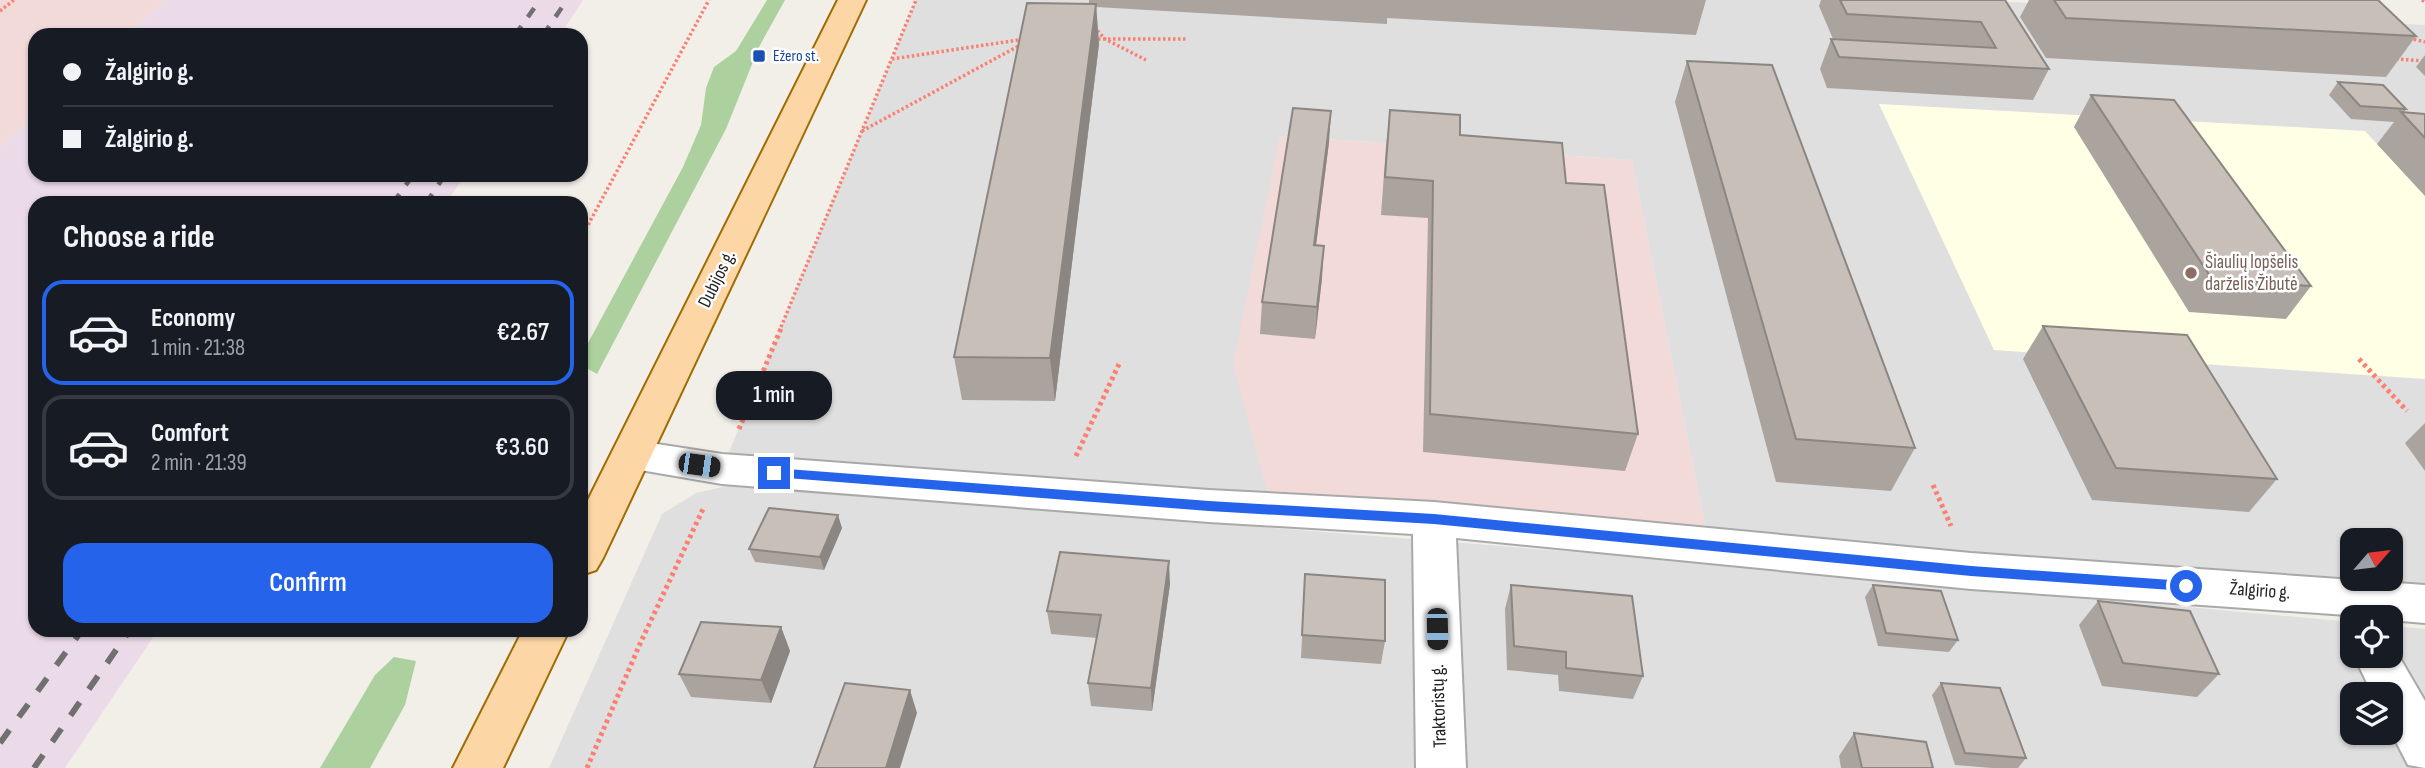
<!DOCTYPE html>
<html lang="en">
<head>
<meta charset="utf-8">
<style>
  body { margin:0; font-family:"Sofia Sans Condensed",sans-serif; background:#242831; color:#f1f3f6; height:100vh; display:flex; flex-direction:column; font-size:26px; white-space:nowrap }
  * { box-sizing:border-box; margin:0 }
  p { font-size:23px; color:#9ea1a6 }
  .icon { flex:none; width:38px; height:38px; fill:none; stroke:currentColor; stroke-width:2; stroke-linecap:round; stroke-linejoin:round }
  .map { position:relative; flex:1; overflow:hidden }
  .details { position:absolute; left:28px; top:196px; width:560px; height:441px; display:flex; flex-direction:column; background:#171b24; border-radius:21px; box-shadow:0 2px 5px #0004 }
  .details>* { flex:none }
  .banner { position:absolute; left:28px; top:28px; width:560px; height:154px; border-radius:21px; box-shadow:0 2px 5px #0004; display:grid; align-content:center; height:154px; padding:0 35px; background:#171b24 }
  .needle { width:46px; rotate:62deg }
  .buttons { position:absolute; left:2340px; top:528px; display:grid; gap:14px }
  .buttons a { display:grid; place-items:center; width:63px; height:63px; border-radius:14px; background:#171b24; box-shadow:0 2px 5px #0004; font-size:35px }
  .end { position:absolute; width:32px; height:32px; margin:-16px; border:9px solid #2563eb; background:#fff; box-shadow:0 0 0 4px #fff }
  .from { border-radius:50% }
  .bubble { position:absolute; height:49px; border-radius:21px; background:#171b24; box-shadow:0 2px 5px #0004; font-size:23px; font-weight:600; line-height:49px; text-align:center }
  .car { position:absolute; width:21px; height:42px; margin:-21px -10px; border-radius:9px; box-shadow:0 0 5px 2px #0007; background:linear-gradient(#222 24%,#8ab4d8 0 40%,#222 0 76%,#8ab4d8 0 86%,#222 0) }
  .banner b { display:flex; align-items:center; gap:24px; height:66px; font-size:26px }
  .banner b+b { border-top:2px solid #363941 }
  .banner i { width:18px; height:18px; background:#f1f3f6 }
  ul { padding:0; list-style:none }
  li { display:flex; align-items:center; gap:21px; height:105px; margin:0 14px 10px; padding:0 21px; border:4px solid #363941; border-radius:21px }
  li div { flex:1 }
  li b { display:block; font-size:26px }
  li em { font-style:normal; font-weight:600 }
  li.on { border-color:#2563eb }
  li>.icon { width:63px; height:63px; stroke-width:1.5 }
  h2 { padding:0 35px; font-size:32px; line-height:84px }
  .button { display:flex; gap:14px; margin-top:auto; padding:14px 35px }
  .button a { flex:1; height:80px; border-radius:21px; background:#2563eb; color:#fff; font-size:28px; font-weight:600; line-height:80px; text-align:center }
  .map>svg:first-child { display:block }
  .residential { fill:#e0dfdf; fill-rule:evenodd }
  .commercial { fill:#f2dad9 }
  .industrial { fill:#ebdbe8 }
  .education { fill:#ffffe5 }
  .forest { fill:#add19e }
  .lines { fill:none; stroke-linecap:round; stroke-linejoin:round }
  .street-casing { stroke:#a9a9a9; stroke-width:4 }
  .primary-casing { stroke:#a06b00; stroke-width:4 }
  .path-far1 { stroke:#fa8072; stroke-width:3.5; stroke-dasharray:2.5 2.5; stroke-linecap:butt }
  .path { stroke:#fa8072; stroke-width:5; stroke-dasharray:3.5 3.5; stroke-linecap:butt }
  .street { fill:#fff; fill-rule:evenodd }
  .primary { fill:#fcd6a4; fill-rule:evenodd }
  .rail-far1 { stroke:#707070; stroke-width:4.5; stroke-dasharray:11 11; stroke-linecap:butt }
  .rail { stroke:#707070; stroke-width:6; stroke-dasharray:16 16; stroke-linecap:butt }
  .wall { fill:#aba49e }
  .shaded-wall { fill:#8b8681 }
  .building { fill:#c7bfb8; stroke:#8b8681; stroke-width:2 }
  .route { fill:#2563eb }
  .transit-dot { fill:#1a4fb4; stroke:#fff; stroke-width:2.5 }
  .education-dot { fill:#8d6e63; stroke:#fff; stroke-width:2.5 }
  .labels { text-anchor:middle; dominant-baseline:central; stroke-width:5; stroke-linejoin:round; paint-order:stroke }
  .far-transit-label { font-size:16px; fill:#164399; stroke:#fff; text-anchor:start }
  .education-label { font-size:19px; fill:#785e54; stroke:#fff; text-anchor:start }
  .street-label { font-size:19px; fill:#222; stroke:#fff }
</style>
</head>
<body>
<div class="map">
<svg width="2425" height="768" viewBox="0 0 2425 768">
  <rect width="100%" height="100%" fill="#f2efe9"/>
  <!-- residential -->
  <g class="residential">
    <path d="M916,0H1974L2425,25V604L1709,545L1632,160L1280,136L1272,509L722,469ZM2352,541H2390V579H2352Z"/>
    <path d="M731,485L1676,560L2352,622V656H2390L2391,626L2425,629V768H549L662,514L696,493ZM2352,695H2390V733H2352Z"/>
  </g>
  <!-- commercial -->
  <g class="commercial">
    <path d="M0,0H166L127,35H35V116L0,147Z"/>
    <path d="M1280,136L1632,160L1709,545L1272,509L1233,364Z"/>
  </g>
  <!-- industrial -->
  <g class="industrial">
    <path d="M166,0H583L560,35H127Z"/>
    <path d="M35,116V175H465L446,203H35V630H158L65,768H0V147Z"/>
  </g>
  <!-- education -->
  <path class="education" d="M1879,104L2365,131L2425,196V379L1994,350Z"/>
  <!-- forest -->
  <g class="forest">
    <path d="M767,0H785L759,47L726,129L597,374L581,365V356L683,167L701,125L706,88L714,67L736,51Z"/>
    <path d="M394,657L416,661L405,705L370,768H320L375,675Z"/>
  </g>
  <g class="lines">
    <defs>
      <g id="street">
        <path d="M631,440L722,454L1209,490L1434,502L1971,553L2425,585V623L2390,620V618L1971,589L1456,538L1466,768H1416L1413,534L1209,522L722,484L617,466L611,455L617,444Z"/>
        <path d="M2390,641L2425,701V768L2408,765L2390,730V695H2373L2354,656H2390Z"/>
      </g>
      <g id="primary">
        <path d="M838,0H866L603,558L596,570L581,575V514Z"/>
        <path d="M523,630H569L503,768H453Z"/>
      </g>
    </defs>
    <!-- street casing -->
    <use href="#street" class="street-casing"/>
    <!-- primary casing -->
    <use href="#primary" class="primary-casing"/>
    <!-- path-far1 -->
    <g class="path-far1">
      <path d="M2422,0L2425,2"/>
      <path d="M0,11L14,0"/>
      <path d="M1094,27L1105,39L1146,60"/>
      <path d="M2409,38L2425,42"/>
      <path d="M1093,39H1188"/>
      <path d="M892,59L1025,39"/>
      <path d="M2396,59L2425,61"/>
      <path d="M862,131L1024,43"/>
      <path d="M581,238L709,0"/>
      <path d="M781,327L916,0"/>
    </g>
    <!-- path -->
    <g class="path">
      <path d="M2359,359L2407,411"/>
      <path d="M739,429L782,326"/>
      <path d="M1076,456L1120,362"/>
      <path d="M1933,485L1951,526"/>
      <path d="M587,768L639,646L704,507"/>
    </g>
    <!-- street -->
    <use href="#street" class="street"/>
    <!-- primary -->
    <use href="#primary" class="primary"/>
    <!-- rail-far1 -->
    <g class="rail-far1">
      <path d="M515,35L540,0"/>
      <path d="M543,35L567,0"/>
      <path d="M393,203L413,175"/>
      <path d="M426,203L445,175"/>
    </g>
    <!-- rail -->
    <g class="rail">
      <path d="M0,743L82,630"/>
      <path d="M34,768L130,630"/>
    </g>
  </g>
  <!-- wall -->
  <g class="wall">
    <path d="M1089,0H1706L1696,35L1387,18V24L1096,7L1099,44L1055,401L962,400L954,357L1089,4Z"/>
    <path d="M1821,0H2005L2049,69L2033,100L1827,88L1820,69L1831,39H1833L1819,6Z"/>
    <path d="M2029,0H2378L2416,36L2386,77L2046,58L2020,17Z"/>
    <path d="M2425,55V76L2416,67Z"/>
    <path d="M1687,61L1915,448L1891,491L1776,482L1675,102Z"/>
    <path d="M2338,82L2406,109L2404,113L2425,114V196L2377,144L2394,122L2351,119L2329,95Z"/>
    <path d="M2091,95L2311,286L2286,319L2189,312L2074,127Z"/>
    <path d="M1390,110L1460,135L1566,183L1638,434L1625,471L1423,452L1428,218L1381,215L1386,146Z"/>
    <path d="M1329,142L1316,245L1322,278L1315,339L1260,334L1262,302Z"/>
    <path d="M2043,326L2277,479L2249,512L2092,500L2023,359Z"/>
    <path d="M2425,423V471L2405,443Z"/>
    <path d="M842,528L824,570L755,562L749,549Z"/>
    <path d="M1305,574L1385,641L1381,664L1301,658Z"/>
    <path d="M1170,584L1152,711L1091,706L1088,683L1097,638L1051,634L1047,611Z"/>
    <path d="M1511,585L1643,676L1633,699L1559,691L1558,675L1507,670L1505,609Z"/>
    <path d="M1873,585L1958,640L1949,652L1878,646L1865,597Z"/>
    <path d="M2098,601L2219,674L2197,697L2102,686L2079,625Z"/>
    <path d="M781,627L790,651L771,703L691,697L679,674Z"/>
    <path d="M1941,683L2026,758L2018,768H1992L1955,765L1932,695Z"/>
    <path d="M1854,733L1933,768H1841L1839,756Z"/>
  </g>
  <!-- shaded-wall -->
  <g class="shaded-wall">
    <path d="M1096,4L1099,44L1055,401L1050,358Z"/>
    <path d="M1331,111L1329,142L1312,277L1314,245Z"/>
    <path d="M1324,246L1322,278L1315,339L1317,307Z"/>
    <path d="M838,515L842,528L824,570L820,557Z"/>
    <path d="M1169,561L1170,584L1152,711L1151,688Z"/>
    <path d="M781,627L790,651L771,703L761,680Z"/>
    <path d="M910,690L917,713L900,768H886Z"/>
  </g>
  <!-- building -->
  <g class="building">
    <path d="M1840,0H2005L2049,69L1839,57L1831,39L1996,48L1981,22L1847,14Z"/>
    <path d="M2054,0H2378L2416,36L2066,18Z"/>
    <path d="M1027,3L1096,4L1050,358L954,357Z"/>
    <path d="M1687,61L1772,65L1915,448L1796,439Z"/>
    <path d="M2338,82L2383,85L2406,109L2360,106Z"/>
    <path d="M2091,95L2174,100L2311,286L2212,279Z"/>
    <path d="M1293,108L1331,111L1314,245L1324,246L1317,307L1262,302Z"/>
    <path d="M1390,110L1460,115V135L1562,143L1566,183L1604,185L1638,434L1430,414L1433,181L1385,177Z"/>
    <path d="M2401,112L2425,114V138Z"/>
    <path d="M2043,326L2187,335L2277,479L2116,468Z"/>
    <path d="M769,508L838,515L820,557L749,549Z"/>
    <path d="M1060,552L1169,561L1151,688L1088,683L1101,615L1047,611Z"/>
    <path d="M1305,574L1385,580V641L1302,635Z"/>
    <path d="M1511,585L1632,596L1643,676L1566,668V652L1514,646Z"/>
    <path d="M1873,585L1941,591L1958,640L1886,633Z"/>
    <path d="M2098,601L2190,611L2219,674L2123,663Z"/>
    <path d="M701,622L781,627L761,680L679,674Z"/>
    <path d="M845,683L910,690L886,768H814Z"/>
    <path d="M1941,683L2000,688L2026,758L1965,753Z"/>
    <path d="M1854,733L1926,742L1933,768H1862Z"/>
  </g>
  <!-- route -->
  <path class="route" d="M774,468L1209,501L1434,514L1971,566L2186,581L2192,586L2186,591L1971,576L1434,524L1209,511L774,477L768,473Z"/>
  <!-- markers -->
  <rect class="transit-dot" x="752" y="49" width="14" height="14" rx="3.5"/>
  <circle class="education-dot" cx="2191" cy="273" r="7"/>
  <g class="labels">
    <!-- far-transit labels -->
    <g class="far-transit-label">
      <text x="773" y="56">Ežero st.</text>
    </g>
    <!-- education labels -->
    <g class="education-label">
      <text x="2205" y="262">Šiaulių lopšelis<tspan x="2205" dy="22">darželis Žibutė</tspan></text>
    </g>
    <!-- street labels -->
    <g class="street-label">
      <text transform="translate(717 279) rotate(-64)">Dubijos g.</text>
      <text transform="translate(2260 591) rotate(4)">Žalgirio g.</text>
      <text transform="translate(1439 706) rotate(-92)">Traktoristų g.</text>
    </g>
  </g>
</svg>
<div class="buttons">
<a><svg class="needle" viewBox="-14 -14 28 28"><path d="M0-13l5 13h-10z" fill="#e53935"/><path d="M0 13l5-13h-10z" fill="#9ea1a6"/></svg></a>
<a><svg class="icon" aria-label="locate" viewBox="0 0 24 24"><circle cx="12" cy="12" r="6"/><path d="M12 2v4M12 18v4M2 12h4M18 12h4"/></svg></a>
<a><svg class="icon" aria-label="layers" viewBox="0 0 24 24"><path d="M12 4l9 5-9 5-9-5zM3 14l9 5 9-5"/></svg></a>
</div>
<i class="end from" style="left:2186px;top:586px"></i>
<i class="end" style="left:774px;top:473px"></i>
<div class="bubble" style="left:716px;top:371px;width:116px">1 min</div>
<i class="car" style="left:699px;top:465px;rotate:98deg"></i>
<i class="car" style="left:1437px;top:629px;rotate:179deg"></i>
<div class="banner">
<b><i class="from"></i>Žalgirio g.</b>
<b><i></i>Žalgirio g.</b>
</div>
<section class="details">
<h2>Choose a ride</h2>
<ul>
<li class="on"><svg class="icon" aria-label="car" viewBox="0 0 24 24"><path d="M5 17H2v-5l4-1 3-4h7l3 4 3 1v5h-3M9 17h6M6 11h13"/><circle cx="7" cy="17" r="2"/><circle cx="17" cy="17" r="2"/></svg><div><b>Economy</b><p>1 min · 21:38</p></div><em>€2.67</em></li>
<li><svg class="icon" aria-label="car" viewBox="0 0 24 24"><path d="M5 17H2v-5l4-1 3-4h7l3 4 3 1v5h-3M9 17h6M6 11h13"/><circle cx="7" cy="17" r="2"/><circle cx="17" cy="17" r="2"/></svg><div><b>Comfort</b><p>2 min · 21:39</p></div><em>€3.60</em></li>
</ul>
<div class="button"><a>Confirm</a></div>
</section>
</div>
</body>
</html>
